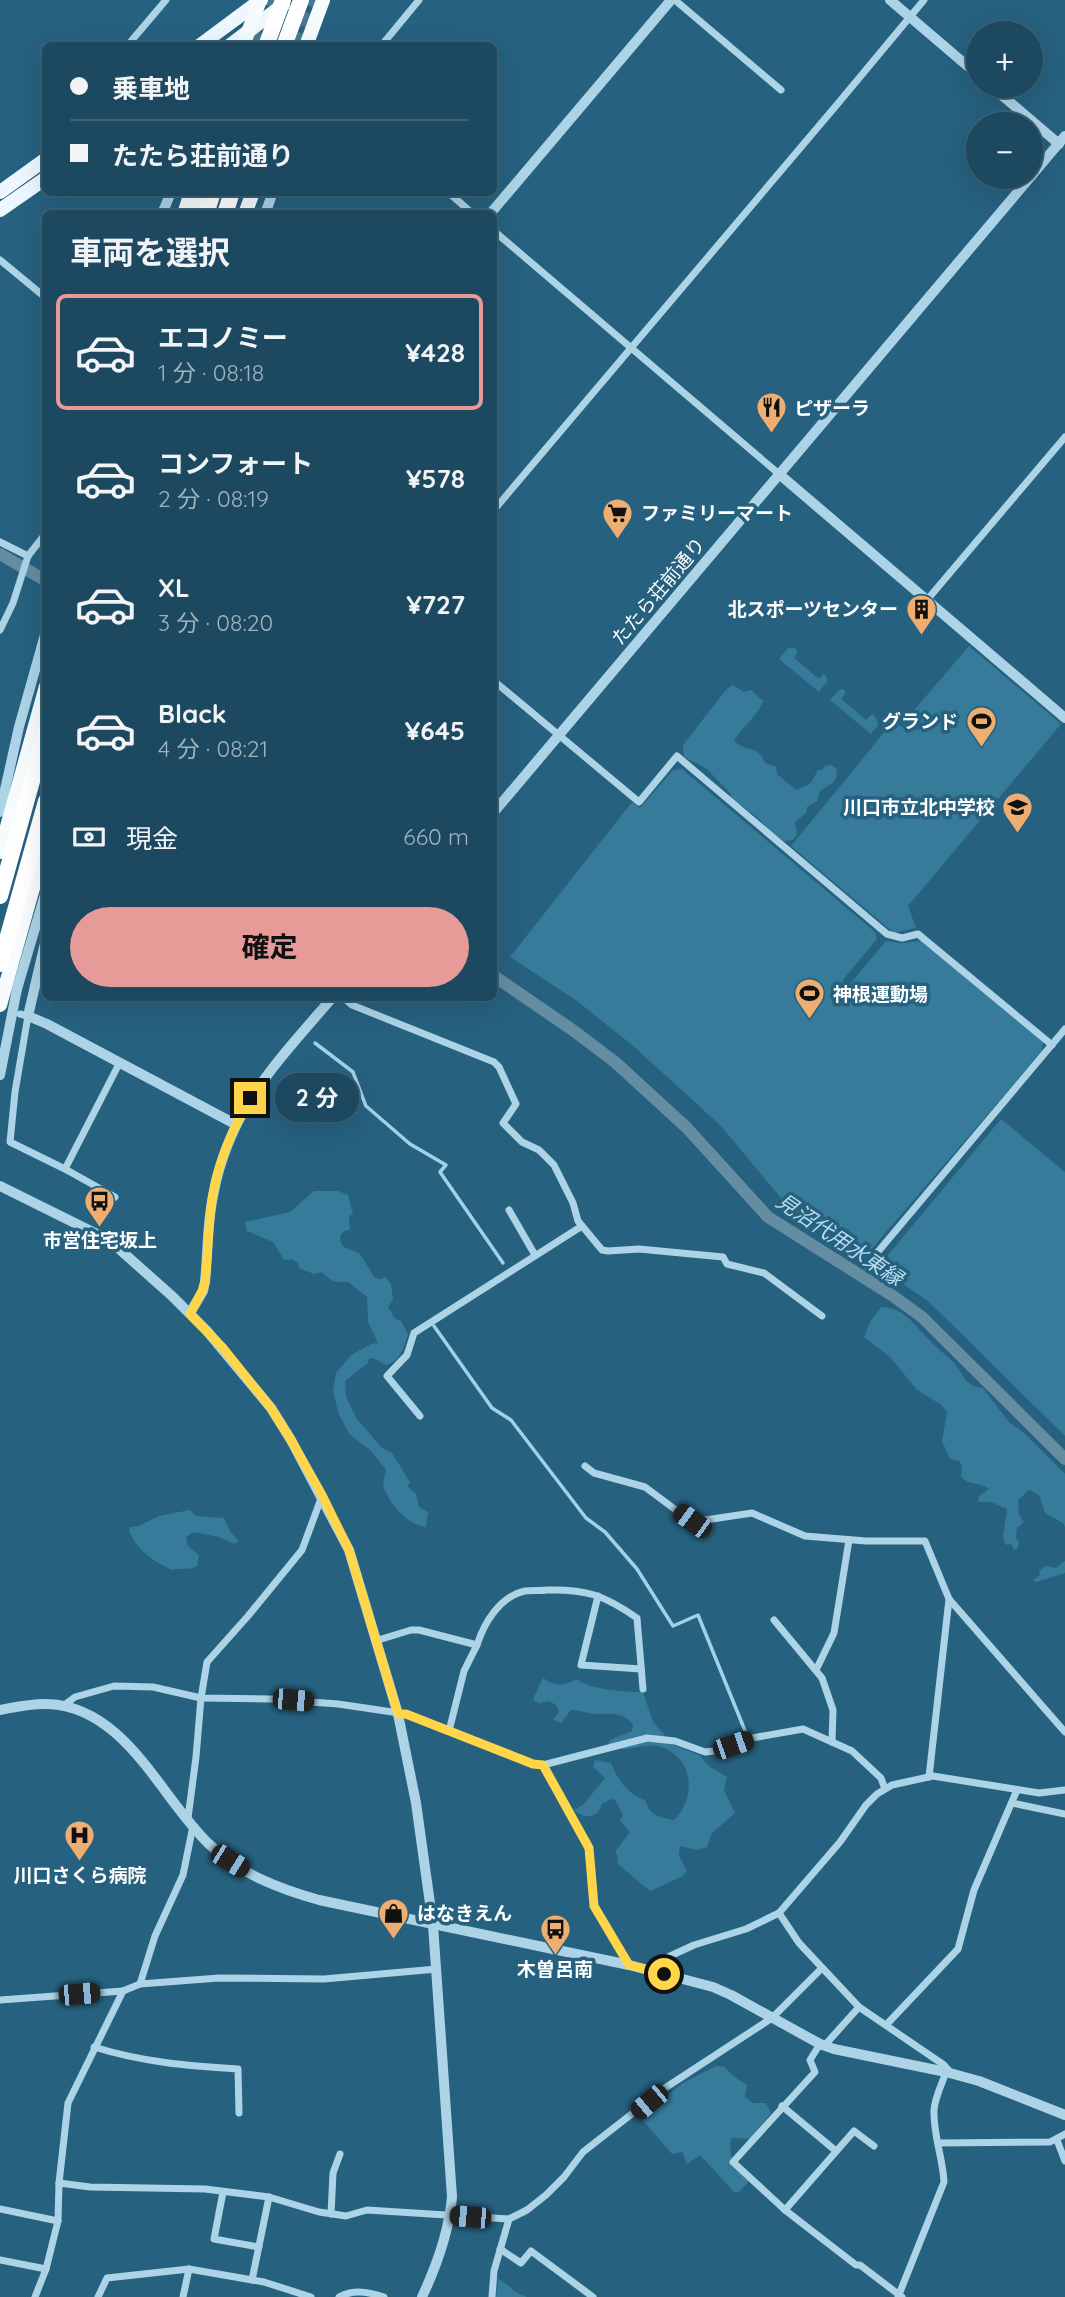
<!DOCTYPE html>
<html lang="ja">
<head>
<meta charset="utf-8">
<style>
  body { margin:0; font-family:Quicksand,"Noto Sans JP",sans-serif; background:#295368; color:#f1f3f6; height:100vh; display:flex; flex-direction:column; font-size:26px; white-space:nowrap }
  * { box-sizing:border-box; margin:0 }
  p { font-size:23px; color:#a0b2bd }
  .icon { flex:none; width:38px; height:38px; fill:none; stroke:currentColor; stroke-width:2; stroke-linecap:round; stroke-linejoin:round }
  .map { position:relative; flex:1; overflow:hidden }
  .details { position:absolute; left:42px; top:210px; width:455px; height:791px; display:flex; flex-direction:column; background:#1c495f; border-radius:10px; box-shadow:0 7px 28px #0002,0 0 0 2px #3a6174 }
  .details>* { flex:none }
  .hud { position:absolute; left:42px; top:42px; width:455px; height:154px; border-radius:10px; box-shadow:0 7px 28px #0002,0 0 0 2px #3a6174; display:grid; align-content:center; height:154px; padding:0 28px; background:#1c495f }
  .controls { position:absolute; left:966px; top:21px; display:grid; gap:14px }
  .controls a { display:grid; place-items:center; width:77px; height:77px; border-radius:50%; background:#1c495f; box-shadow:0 7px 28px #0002,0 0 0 2px #3a6174; font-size:35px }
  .end { position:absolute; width:32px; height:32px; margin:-16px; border:9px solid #ffd54a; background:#111; box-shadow:0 0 0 4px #111 }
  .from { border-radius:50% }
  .bubble { position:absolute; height:49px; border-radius:24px; background:#1c495f; box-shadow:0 7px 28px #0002,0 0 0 2px #3a6174; font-size:23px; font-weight:700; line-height:49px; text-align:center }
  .car { position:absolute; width:21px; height:42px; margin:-21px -10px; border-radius:9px; box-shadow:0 0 5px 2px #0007; background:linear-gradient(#222 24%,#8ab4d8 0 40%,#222 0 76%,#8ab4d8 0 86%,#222 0) }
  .hud b { display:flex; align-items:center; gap:24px; height:66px; font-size:26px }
  .hud b+b { border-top:2px solid #3a6174 }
  .hud i { width:18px; height:18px; background:#f1f3f6 }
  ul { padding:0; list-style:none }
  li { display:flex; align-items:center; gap:21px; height:116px; margin:0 14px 10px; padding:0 14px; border:4px solid transparent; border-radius:10px }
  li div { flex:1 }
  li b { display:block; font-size:26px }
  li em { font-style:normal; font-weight:700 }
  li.selected { border-color:#e69b98 }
  li>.icon { width:63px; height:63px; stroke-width:1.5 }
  h2 { padding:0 28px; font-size:32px; line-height:84px }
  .pay { display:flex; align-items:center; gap:18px; height:77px; padding:0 28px; font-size:26px }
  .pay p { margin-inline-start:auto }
  .primary-button { display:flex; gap:14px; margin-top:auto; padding:14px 28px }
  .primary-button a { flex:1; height:80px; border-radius:42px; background:#e69b98; color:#111; font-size:28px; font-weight:700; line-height:80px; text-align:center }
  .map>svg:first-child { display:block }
  .green { fill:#367b9a }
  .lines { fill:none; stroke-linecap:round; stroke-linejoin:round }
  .stream { stroke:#a0d1e6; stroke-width:3.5 }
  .canal { stroke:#648da1; stroke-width:12 }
  .trunk-tunnel { stroke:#477992; stroke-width:14; stroke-dasharray:14 7; stroke-linecap:butt }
  .minor { stroke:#acd3e6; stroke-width:7 }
  .tertiary { stroke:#acd3e6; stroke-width:10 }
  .primary { stroke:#edf7fd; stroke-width:14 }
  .trunk { stroke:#f6fbfe; stroke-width:14 }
  .motorway { stroke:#fff; stroke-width:16 }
  .motorway-bridge { stroke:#fff; stroke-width:16 }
  .route { stroke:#ffd54a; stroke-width:9 }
  .labels { text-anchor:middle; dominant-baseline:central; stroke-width:7; stroke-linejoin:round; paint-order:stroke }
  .poi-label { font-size:19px; font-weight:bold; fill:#fff; stroke:#26617f; text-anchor:start }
  .street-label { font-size:19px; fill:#fff; stroke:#26617f }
  .water-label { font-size:21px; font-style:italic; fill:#b7dced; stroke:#26617f }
</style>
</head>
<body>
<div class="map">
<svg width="1065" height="2297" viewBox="0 0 1065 2297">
  <rect width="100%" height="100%" fill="#26617f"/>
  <!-- green -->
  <g class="green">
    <path d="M969,646L1061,724L908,906L916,928L894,933L791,846L891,724L920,730L910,715Z"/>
    <path d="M788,648H794L798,651L794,658L819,679L824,674L828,680L819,692L779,659Z"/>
    <path d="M732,685L744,692L751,690L763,701C758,716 743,725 734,741C747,753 757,744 765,763L776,767L777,774L796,790L810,784L818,770H822L825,766L831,765L836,768C840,783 829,784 820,791L817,801L807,807L806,813L795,822L797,835L792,840L784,841L772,833L757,817L732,799L730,793L706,768L684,757L683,745L725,691Z"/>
    <path d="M843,689L846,692L841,699L866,720L872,714L877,719L878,725L871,734L830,700L839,690Z"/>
    <path d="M682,769L875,932L877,939L843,980L849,985L886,941L901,943L921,941L1043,1040L1042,1051L863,1259L790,1209L721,1126L632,1045L577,1001L510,957L632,802L640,808L673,770Z"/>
    <path d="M1001,1119L1065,1172V1436L928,1301L878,1267Z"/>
    <path d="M314,1191H338L348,1195L353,1214L349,1216L350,1229L343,1232L340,1236L342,1246L360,1254L375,1278L381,1279L385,1277L391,1284L393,1300L388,1307L395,1319L401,1321L408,1334C404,1347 401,1361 386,1365L373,1358L369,1359L368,1363L345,1381L346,1397L357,1419L382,1448L392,1453L410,1482L407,1486L416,1494L419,1507L428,1512L426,1527C408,1525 390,1505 384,1488C382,1482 385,1476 386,1470L371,1451L349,1434L338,1412L333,1391L336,1373L351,1355L371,1344L378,1343L368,1322L367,1297L348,1282C336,1283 330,1281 322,1272L314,1274L299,1268L298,1263L292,1259L284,1260L273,1242L247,1231L245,1222L290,1212Z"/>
    <path d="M881,1307C906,1307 918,1330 934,1345C941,1352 949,1356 955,1364C966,1377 963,1385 983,1388L1008,1421L1025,1434L1065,1474V1527L1063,1523L1045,1513L1039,1495L1029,1490L1018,1500L1019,1514L1024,1522L1017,1528L1016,1538L1019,1543L1017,1549L1014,1550L1011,1544L1006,1545L1003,1537L1007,1509L991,1502H978L979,1496L989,1489C980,1482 970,1486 961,1477L962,1466L959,1461L950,1459L942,1441L947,1412L940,1404L917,1390L890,1357L864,1337L870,1322Z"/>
    <path d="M190,1510L196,1516L224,1518L230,1532L239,1541L234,1544L219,1537L194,1532L186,1537L188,1546L199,1555L197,1566C189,1571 181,1567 172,1570C153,1561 138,1551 129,1531L130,1527L139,1526L159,1516Z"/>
    <path d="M1065,1561V1573L1036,1582L1033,1580L1040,1575L1039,1571L1045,1566L1056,1568Z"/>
    <path d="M543,1678C556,1687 563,1686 577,1679C590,1690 626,1692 643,1692L653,1722L673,1745L699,1755L710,1767L727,1777L724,1790L735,1813L712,1833L707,1847L697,1850L680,1846L679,1856L687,1871L681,1877L650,1891L620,1866L617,1862L618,1857L615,1852L630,1832L620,1821L623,1814L615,1800L611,1799L602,1804C598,1818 585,1820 574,1810L583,1805L605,1778L593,1767L595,1760L611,1763C619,1782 627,1793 646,1801C650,1817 660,1817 674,1820C698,1796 693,1754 657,1746C645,1744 635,1749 624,1749C620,1749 613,1745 608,1744L610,1740L632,1731L633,1724C621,1711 610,1714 595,1714C586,1713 580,1710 571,1710L561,1723L553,1719L559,1712L556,1705L549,1701L540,1703L534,1701V1697Z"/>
    <path d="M716,2066L725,2067C730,2074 740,2081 747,2085L745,2097L753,2103H766L771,2113L751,2139L732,2138L730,2143L732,2164L749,2181L739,2192H734L700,2155L687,2164L682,2152L672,2154L644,2122L642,2114L683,2083Z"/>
    <path d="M498,2278L516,2292L527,2297H496Z"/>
  </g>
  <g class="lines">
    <!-- stream -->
    <g class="stream">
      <path d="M315,1043L353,1072L366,1106L410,1144L446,1165L440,1172L503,1263"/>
      <path d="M434,1326L492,1408L511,1420L586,1518L605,1532L637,1569L673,1626L698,1615L748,1738"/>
    </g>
    <!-- canal -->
    <g class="canal">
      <path d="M0,554L43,579"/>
      <path d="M494,976L574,1031L615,1062L687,1128L768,1217L893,1296L922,1317L1065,1459"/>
    </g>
    <!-- trunk-tunnel -->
    <g class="trunk-tunnel">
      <path d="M256,46L273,0"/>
      <path d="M296,46L313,0"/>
    </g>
    <!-- minor -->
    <g class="minor">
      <path d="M675,0L781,90"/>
      <path d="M127,46L166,0"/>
      <path d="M381,46L419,0"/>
      <path d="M448,192L473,214"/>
      <path d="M494,231L779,474"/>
      <path d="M0,260L46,298"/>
      <path d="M494,510L840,101L924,0"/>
      <path d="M0,542L28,556L46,533"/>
      <path d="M927,600L1065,437"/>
      <path d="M0,630L13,603L28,556"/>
      <path d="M494,681L639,802L677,756L887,934L902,938L918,934L1052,1045"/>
      <path d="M344,998L352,1005L494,1062L499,1067L516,1104L503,1123L522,1142L539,1150L554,1165L573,1203L578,1221L602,1250L608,1251L639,1249L723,1257L727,1264L764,1273L822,1316"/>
      <path d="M20,1014L28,1016L15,1092L10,1142L65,1169L115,1197"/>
      <path d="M65,1169L120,1062"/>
      <path d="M509,1210L535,1255"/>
      <path d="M866,1266L1065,1029"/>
      <path d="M420,1416L387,1376L407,1355L414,1333L582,1226"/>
      <path d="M585,1466L594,1473L645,1487L692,1522L752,1513L805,1536L866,1541H925L949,1599L1065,1732"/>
      <path d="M598,1596L581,1665L641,1669"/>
      <path d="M774,1620L822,1678L833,1710L832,1742"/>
      <path d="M375,1641L411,1630H419L477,1645C484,1623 500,1596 525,1591C532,1590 540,1591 547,1590C586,1589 604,1595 637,1618L643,1689"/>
      <path d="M816,1670L834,1633L849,1540"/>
      <path d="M63,1706L75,1697L114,1686L153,1687L201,1698L270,1699L338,1704L406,1714L533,1764L543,1765L589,1848L594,1906L629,1965"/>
      <path d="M449,1731L464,1671L477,1645"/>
      <path d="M543,1765L647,1738L675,1741L705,1752L714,1751L752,1738L803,1729L852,1751L881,1778L885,1789"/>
      <path d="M929,1777L949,1599"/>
      <path d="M1012,1803L1065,1814"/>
      <path d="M188,1818L196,1757L201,1698L207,1662L248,1616L302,1550L322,1496"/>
      <path d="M779,1913L799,1943L859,2007L944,2065L952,2074"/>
      <path d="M649,1969L668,1957L694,1945L746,1929L779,1913L840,1842L866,1805L877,1794L892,1785L933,1776L1039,1793L1065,1790"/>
      <path d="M140,1984L155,1936L183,1875L193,1826"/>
      <path d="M0,2000L123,1991L140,1984L219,1978L324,1979L437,1969"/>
      <path d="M887,2024L958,1949L974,1890L1017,1790"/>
      <path d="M820,2044L810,2060L815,2072L733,2162L785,2210L856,2265H860L902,2297"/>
      <path d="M825,2045L859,2007"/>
      <path d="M94,2047C142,2062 188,2066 238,2069L239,2113"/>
      <path d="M782,2106L836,2151"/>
      <path d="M1057,2140L1065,2161"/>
      <path d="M938,2143L1050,2142L1065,2134"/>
      <path d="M59,2183L90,2187L205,2189L269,2197L319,2212L346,2216L367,2210L509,2219"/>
      <path d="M223,2192L214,2239L259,2247"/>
      <path d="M0,2209L58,2221"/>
      <path d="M785,2210L854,2131L874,2146"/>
      <path d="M331,2214L333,2173L340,2154"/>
      <path d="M500,2249L521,2263L531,2251L593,2297"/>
      <path d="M0,2260L46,2269"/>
      <path d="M252,2280L269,2197"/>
      <path d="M35,2297L46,2269L58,2221L59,2183L68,2103L123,1991"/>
      <path d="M98,2297L107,2278L189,2269L264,2282L311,2297"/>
      <path d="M183,2297L189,2269"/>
      <path d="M339,2297C354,2289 369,2292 384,2297"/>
      <path d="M492,2297L494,2271L509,2219L527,2210L546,2195L564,2177L583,2152L665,2088L772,2018L822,1968"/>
      <path d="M898,2297L944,2182C943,2158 933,2135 934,2110C935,2097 942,2084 946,2072"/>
    </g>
    <!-- tertiary -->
    <g class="tertiary">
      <path d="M890,0L978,75"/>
      <path d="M991,86L1059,144"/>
      <path d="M162,214L171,192"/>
      <path d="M265,214L273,192"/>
      <path d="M490,214L671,0"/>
      <path d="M779,474L1065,718"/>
      <path d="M0,812L19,727L46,631"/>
      <path d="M494,812L1065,136"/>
      <path d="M46,939L28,1016L47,1024L235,1124"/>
      <path d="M0,1075L17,989L46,891"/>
      <path d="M0,1186L109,1240L172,1296L207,1331L271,1408L291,1440L349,1550L398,1714L416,1803L433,1925L452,2197C449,2232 437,2265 422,2297"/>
      <path d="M190,1313L203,1291L205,1282C208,1253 207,1224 213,1196C229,1109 277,1062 332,998"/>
      <path d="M0,1710C16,1707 32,1703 48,1704C126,1707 161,1799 210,1845C240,1874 280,1889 319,1900L629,1965L713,1987L731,1995L820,2044L834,2049L946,2072L979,2081L1065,2115"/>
    </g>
    <!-- primary -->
    <g class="primary">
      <path d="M199,46L261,0"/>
      <path d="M229,46L283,5"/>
      <path d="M0,192L46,159"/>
      <path d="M0,210L46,178"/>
    </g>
    <!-- trunk -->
    <g class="trunk">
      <path d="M243,46L260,0"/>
      <path d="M306,46L323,0"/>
      <path d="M184,214L191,192"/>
      <path d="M195,214L202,192"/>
      <path d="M245,214L253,192"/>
      <path d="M0,852L46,686"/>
      <path d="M0,1005L46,842"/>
    </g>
    <!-- motorway -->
    <g class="motorway">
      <path d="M284,46L301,0"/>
      <path d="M206,214L213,192"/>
      <path d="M225,214L232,192"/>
      <path d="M0,896L46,731"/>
      <path d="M0,964L46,801"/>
    </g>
    <!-- motorway-bridge -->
    <path class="motorway-bridge" d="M266,46L283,0"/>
  </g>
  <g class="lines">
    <!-- route -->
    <path class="route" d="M250,1098C232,1130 217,1163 212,1200C208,1227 208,1254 205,1282L202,1291L190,1314L223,1348L271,1408L291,1440L322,1495L349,1550L398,1714H406L533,1764L543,1765L589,1848L594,1906L629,1965L664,1974"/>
  </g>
  <!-- icons -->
  <defs>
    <symbol id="restaurant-pin" viewBox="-11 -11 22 30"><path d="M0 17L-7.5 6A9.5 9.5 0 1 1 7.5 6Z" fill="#efae71" stroke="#26617f"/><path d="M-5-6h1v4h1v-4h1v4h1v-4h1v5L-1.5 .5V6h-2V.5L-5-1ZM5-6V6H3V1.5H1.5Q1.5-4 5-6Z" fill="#111"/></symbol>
    <symbol id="supermarket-pin" viewBox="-11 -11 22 30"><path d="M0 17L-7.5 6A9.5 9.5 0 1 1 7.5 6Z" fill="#efae71" stroke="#26617f"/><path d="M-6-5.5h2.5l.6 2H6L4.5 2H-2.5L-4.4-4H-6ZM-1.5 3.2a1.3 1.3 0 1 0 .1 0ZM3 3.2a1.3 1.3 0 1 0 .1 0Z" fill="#111"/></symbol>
    <symbol id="building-pin" viewBox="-11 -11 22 30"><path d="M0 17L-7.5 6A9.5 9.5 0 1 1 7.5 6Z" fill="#efae71" stroke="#26617f"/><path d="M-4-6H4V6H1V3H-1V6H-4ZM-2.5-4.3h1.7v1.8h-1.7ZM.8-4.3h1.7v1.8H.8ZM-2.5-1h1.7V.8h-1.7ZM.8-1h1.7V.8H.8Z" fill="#111"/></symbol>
    <symbol id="stadium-pin" viewBox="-11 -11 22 30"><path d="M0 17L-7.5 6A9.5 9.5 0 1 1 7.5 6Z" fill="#efae71" stroke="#26617f"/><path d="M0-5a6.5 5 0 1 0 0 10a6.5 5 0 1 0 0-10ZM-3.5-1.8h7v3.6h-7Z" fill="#111"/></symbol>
    <symbol id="school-pin" viewBox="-11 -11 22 30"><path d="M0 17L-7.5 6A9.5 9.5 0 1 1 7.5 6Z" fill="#efae71" stroke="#26617f"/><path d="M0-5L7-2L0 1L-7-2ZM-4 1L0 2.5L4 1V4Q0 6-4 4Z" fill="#111"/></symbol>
    <symbol id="bus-pin" viewBox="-11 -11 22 30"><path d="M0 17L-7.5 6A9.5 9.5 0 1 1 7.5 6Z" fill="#efae71" stroke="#26617f"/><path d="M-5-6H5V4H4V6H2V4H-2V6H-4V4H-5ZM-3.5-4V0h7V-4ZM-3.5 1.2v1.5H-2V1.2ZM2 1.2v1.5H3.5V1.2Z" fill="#111"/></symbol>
    <symbol id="hospital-pin" viewBox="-11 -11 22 30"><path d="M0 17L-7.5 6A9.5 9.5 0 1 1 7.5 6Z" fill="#efae71" stroke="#26617f"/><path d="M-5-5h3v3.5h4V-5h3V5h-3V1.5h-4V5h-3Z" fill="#111"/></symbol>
    <symbol id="shop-pin" viewBox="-11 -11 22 30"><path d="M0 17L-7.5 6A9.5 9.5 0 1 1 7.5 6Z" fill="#efae71" stroke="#26617f"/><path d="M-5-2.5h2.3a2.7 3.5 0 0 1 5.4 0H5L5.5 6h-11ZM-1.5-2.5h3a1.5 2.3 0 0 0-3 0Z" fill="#111"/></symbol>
  </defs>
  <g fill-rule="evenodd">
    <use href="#restaurant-pin" x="754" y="390" width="35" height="47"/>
    <use href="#supermarket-pin" x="600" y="496" width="35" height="47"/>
    <use href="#building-pin" x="904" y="592" width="35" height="47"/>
    <use href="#stadium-pin" x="964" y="704" width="35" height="47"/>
    <use href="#school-pin" x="1000" y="790" width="35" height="47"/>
    <use href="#stadium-pin" x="792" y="976" width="35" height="47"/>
    <use href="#bus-pin" x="82" y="1184" width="35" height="47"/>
    <use href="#hospital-pin" x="62" y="1818" width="35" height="47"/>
    <use href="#shop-pin" x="376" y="1896" width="35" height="47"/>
    <use href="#bus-pin" x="538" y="1912" width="35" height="47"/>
  </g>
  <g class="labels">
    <!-- poi labels -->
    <g class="poi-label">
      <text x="794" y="408">ピザーラ</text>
      <text x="641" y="513">ファミリーマート</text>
      <text x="898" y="609" text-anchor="end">北スポーツセンター</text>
      <text x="958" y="721" text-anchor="end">グランド</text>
      <text x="995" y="807" text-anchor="end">川口市立北中学校</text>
      <text x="833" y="994">神根運動場</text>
      <text x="100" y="1240" text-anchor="middle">市営住宅坂上</text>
      <text x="80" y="1875" text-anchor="middle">川口さくら病院</text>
      <text x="417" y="1913">はなきえん</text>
      <text x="555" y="1969" text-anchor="middle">木曽呂南</text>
    </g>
    <!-- street labels -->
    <g class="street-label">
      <text transform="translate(658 591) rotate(-50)">たたら荘前通り</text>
    </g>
    <!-- water labels -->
    <g class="water-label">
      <text transform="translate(840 1239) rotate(34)">見沼代用水東縁</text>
    </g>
  </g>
</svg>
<div class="controls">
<a>+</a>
<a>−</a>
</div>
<i class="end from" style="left:664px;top:1974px"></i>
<i class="end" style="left:250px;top:1098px"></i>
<div class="bubble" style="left:275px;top:1073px;width:84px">2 分</div>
<i class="car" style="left:692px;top:1521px;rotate:306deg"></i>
<i class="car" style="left:293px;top:1700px;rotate:95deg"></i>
<i class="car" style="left:733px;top:1745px;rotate:71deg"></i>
<i class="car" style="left:230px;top:1861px;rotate:122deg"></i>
<i class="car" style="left:79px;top:1994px;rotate:85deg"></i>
<i class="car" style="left:649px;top:2102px;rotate:230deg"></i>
<i class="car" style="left:470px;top:2217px;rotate:275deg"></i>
<div class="hud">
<b><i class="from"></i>乗車地</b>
<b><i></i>たたら荘前通り</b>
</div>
<section class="details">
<h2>車両を選択</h2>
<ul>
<li class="selected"><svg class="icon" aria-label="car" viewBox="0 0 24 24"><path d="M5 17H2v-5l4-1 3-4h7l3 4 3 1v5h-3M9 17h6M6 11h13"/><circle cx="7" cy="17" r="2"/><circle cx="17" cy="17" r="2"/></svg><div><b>エコノミー</b><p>1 分 · 08:18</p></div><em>¥428</em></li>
<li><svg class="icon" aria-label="car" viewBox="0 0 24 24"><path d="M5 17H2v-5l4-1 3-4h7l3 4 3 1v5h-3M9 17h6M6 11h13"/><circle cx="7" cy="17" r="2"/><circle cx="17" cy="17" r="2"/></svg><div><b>コンフォート</b><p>2 分 · 08:19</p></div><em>¥578</em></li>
<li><svg class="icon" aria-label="car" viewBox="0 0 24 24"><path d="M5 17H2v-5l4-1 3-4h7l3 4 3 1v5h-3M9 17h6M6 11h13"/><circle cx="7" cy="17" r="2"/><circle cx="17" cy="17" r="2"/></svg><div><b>XL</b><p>3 分 · 08:20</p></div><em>¥727</em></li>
<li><svg class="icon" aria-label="car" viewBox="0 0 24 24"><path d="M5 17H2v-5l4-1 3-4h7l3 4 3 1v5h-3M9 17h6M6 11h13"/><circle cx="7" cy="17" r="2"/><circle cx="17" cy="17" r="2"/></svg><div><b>Black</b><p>4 分 · 08:21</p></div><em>¥645</em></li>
</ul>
<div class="pay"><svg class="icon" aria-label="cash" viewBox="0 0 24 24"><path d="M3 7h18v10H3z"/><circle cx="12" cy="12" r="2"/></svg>現金<p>660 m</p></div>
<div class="primary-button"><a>確定</a></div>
</section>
</div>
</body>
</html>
